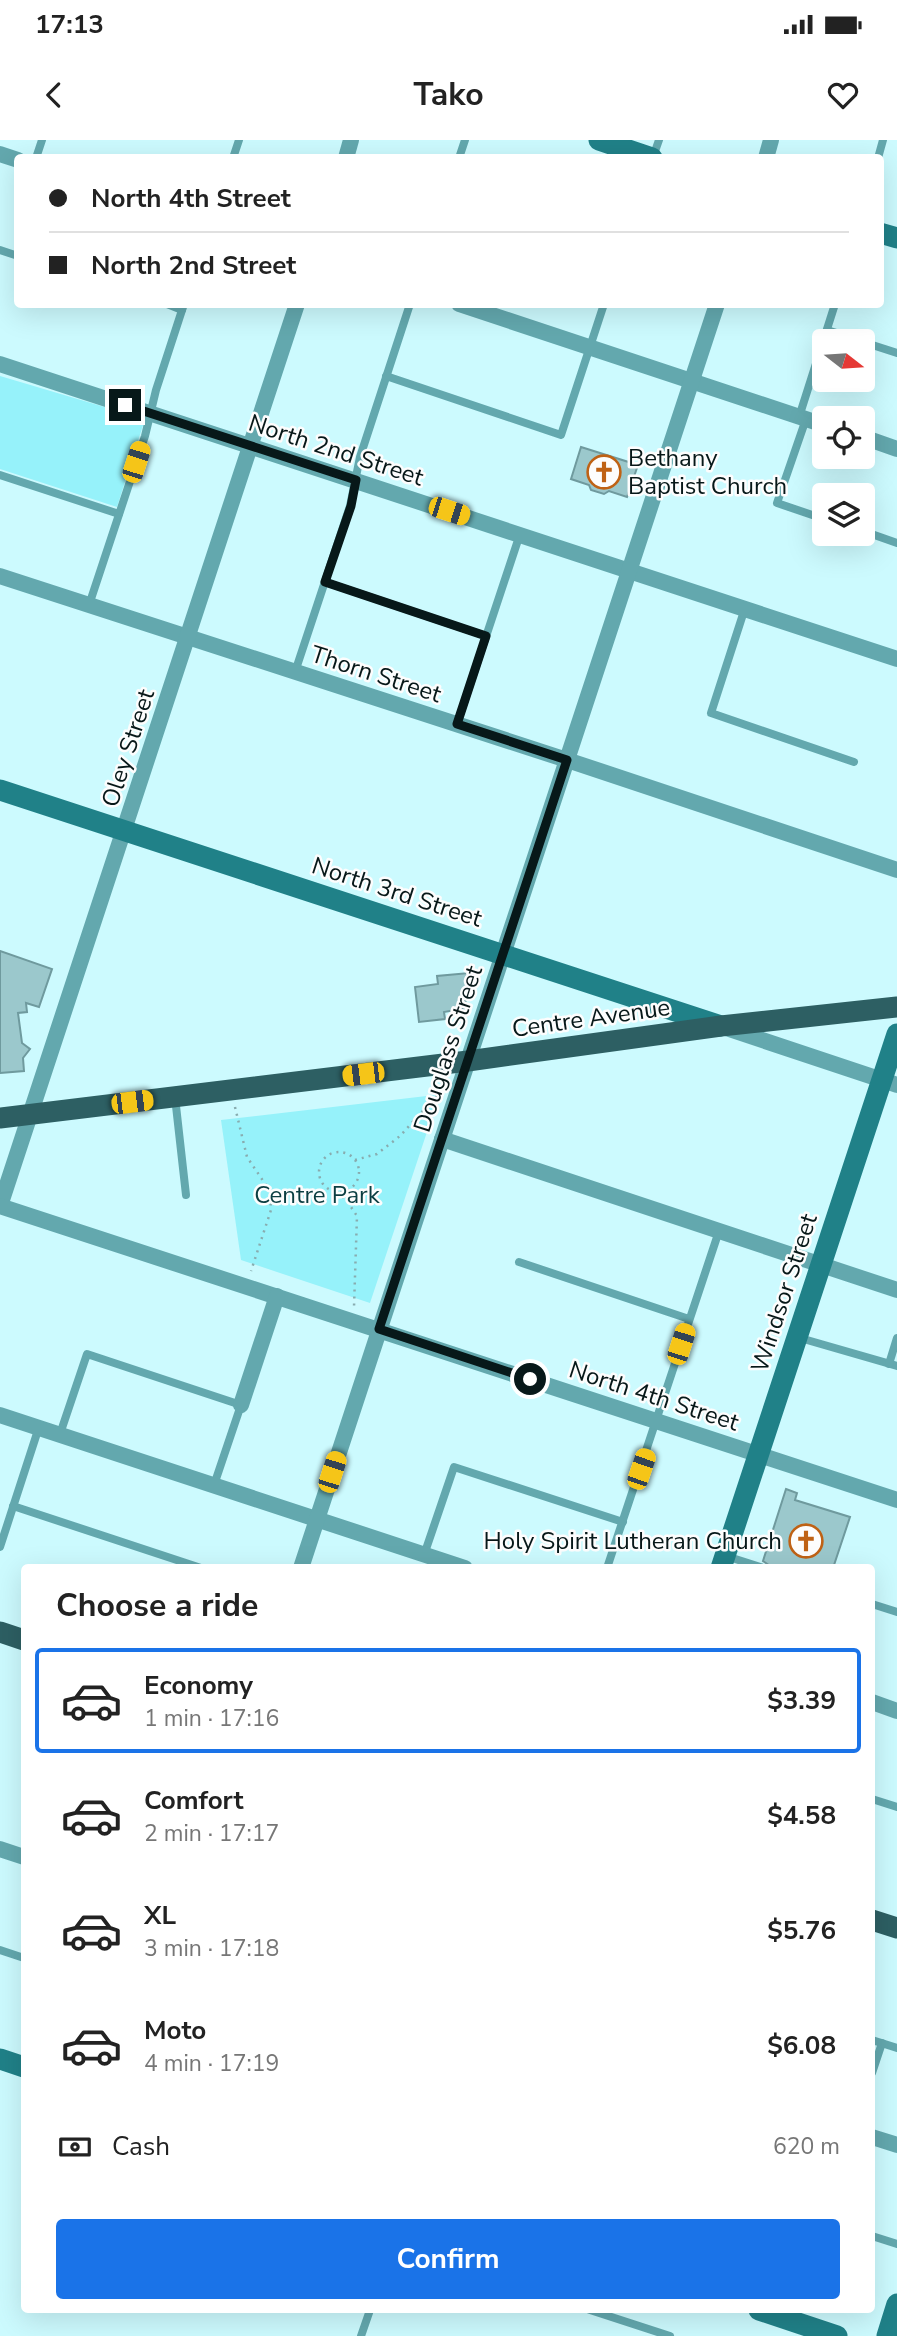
<!DOCTYPE html>
<html lang="en">
<head>
<meta charset="utf-8">
<style>
  body { margin:0; font-family:"Nunito Sans",sans-serif; background:#f6f6f6; color:#222; height:100vh; display:flex; flex-direction:column; font-size:26px; white-space:nowrap }
  * { box-sizing:border-box; margin:0 }
  p { font-size:23px; color:#767676 }
  .icon { flex:none; width:38px; height:38px; fill:none; stroke:currentColor; stroke-width:2; stroke-linecap:round; stroke-linejoin:round }
  .map { position:relative; flex:1; overflow:hidden }
  .panel { position:absolute; left:21px; top:1424px; width:854px; height:749px; display:flex; flex-direction:column; background:#fff; border-radius:7px; box-shadow:0 7px 28px #0002 }
  .panel>* { flex:none }
  .top-card { position:absolute; left:14px; top:14px; width:870px; height:154px; border-radius:7px; box-shadow:0 7px 28px #0002; display:grid; align-content:center; height:154px; padding:0 35px; background:#fff }
  .needle { width:46px; rotate:107deg }
  .buttons { position:absolute; left:812px; top:189px; display:grid; gap:14px }
  .buttons a { display:grid; place-items:center; width:63px; height:63px; border-radius:7px; background:#fff; box-shadow:0 7px 28px #0002; font-size:35px }
  .end { position:absolute; width:32px; height:32px; margin:-16px; border:9px solid #071819; background:#fff; box-shadow:0 0 0 4px #fff }
  .from { border-radius:50% }
  .car { position:absolute; width:21px; height:42px; margin:-21px -10px; border-radius:9px; box-shadow:0 0 5px 2px #0007; background:linear-gradient(#f5c518 24%,#345 0 40%,#f5c518 0 76%,#345 0 86%,#f5c518 0) }
  .top-card b { display:flex; align-items:center; gap:24px; height:66px; font-size:26px }
  .top-card b+b { border-top:2px solid #e0e0e0 }
  .top-card i { width:18px; height:18px; background:#222 }
  ul { padding:0; list-style:none }
  li { display:flex; align-items:center; gap:21px; height:105px; margin:0 14px 10px; padding:0 21px; border:4px solid transparent; border-radius:7px }
  li div { flex:1 }
  li b { display:block; font-size:26px }
  li em { font-style:normal; font-weight:700 }
  li.active { border-color:#1a73e8 }
  li>.icon { width:63px; height:63px; stroke-width:1.5 }
  h2 { padding:0 35px; font-size:32px; line-height:84px }
  .pay { display:flex; align-items:center; gap:18px; height:77px; padding:0 35px; font-size:26px }
  .pay p { margin-inline-start:auto }
  .primary-button { display:flex; gap:14px; margin-top:auto; padding:14px 35px }
  .primary-button a { flex:1; height:80px; border-radius:7px; background:#1a73e8; color:#fff; font-size:28px; font-weight:700; line-height:80px; text-align:center }
  .status { display:flex; justify-content:space-between; align-items:center; height:49px; padding:0 35px; background:#fff; direction:ltr }
  .status svg { height:19px; fill:currentColor }
  header { display:flex; justify-content:space-between; align-items:center; height:91px; padding:0 35px; background:#fff; font-size:32px; font-weight:700 }
  .map>svg:first-child { display:block }
  .green { fill:#96f2fa }
  .building { fill:#9bc8cc; stroke:#6f9a9e; stroke-width:2 }
  .lines { fill:none; stroke-linecap:round; stroke-linejoin:round }
  .path { stroke:#88acaf; stroke-width:2.5; stroke-dasharray:2 5; stroke-linecap:butt }
  .lane { stroke:#63a8ae; stroke-width:8 }
  .street { stroke:#63a8ae; stroke-width:16 }
  .secondary { stroke:#208188; stroke-width:21 }
  .primary { stroke:#2d5f63; stroke-width:21 }
  .route { stroke:#071819; stroke-width:9 }
  .labels { text-anchor:middle; dominant-baseline:central; stroke-width:5; stroke-linejoin:round; paint-order:stroke }
  .street-label { font-size:24px; fill:#071819; stroke:#fdfdfd }
  .poi-label { font-size:24px; fill:#071819; stroke:#fdfdfd; text-anchor:start }
  .park-label { font-size:24px; fill:#0b3e42; stroke:#fdfdfd }
</style>
</head>
<body>
<div class="status"><b>17:13</b><svg viewBox="0 0 49 12"><path d="M0 12V9h3v3zM5 12V6h3v6zM10 12V3h3v9zM15 12V0h3v12zM26 1h20v11H26zM47 4h2v5h-2z"/></svg></div>
<header><svg class="icon" aria-label="back" viewBox="0 0 24 24"><path d="M15 5l-7 7 7 7"/></svg>Tako<svg class="icon" aria-label="heart" viewBox="0 0 24 24"><path d="M12 20l-8-8c-3-5 5-10 8-4 3-6 11-1 8 4z"/></svg></header>
<div class="map">
<svg width="897" height="2196" viewBox="0 0 897 2196">
  <rect width="100%" height="100%" fill="#ccfafe"/>
  <!-- green -->
  <g class="green">
    <path d="M0,236L145,279L117,367L0,329Z"/>
    <path d="M435,955L438,959L370,1163L241,1120L221,980Z"/>
  </g>
  <!-- building -->
  <g class="building">
    <path d="M581,307L638,325L627,357L609,351L604,354L591,350L589,345L571,339Z"/>
    <path d="M0,811L52,829L39,867L26,863L27,872L18,873L22,903L30,909L23,918L24,931L0,933Z"/>
    <path d="M469,833L472,850L465,856L466,868L444,872L445,879L419,882L415,847L438,844L437,836Z"/>
    <path d="M786,1349L797,1353L795,1360L850,1377L833,1428H773L763,1421Z"/>
  </g>
  <g class="lines">
    <!-- path -->
    <g class="path">
      <path d="M235,967L247,1017L270,1051L271,1070L251,1131"/>
      <circle cx="339" cy="1032" r="20"/>
      <path d="M355,1020L377,1014L400,996L440,952"/>
      <path d="M337,1052L347,1061L357,1076L354,1167"/>
    </g>
    <!-- lane -->
    <g class="lane">
      <path d="M653,17L659,0"/>
      <path d="M36,18L42,0"/>
      <path d="M233,18L239,0"/>
      <path d="M459,18L465,0"/>
      <path d="M878,18L883,0"/>
      <path d="M0,110L18,116"/>
      <path d="M167,164L182,170"/>
      <path d="M827,190L862,201"/>
      <path d="M863,202L897,213"/>
      <path d="M386,236L561,295L604,164"/>
      <path d="M799,277L835,164"/>
      <path d="M806,279L777,363L824,379"/>
      <path d="M0,335L119,374"/>
      <path d="M863,391L897,403"/>
      <path d="M325,442L486,496"/>
      <path d="M89,465L145,296L156,250L184,164"/>
      <path d="M745,468L711,573L854,622"/>
      <path d="M295,532L350,366L360,317L410,164"/>
      <path d="M457,584L520,394"/>
      <path d="M175,957L186,1055"/>
      <path d="M519,1122L689,1179"/>
      <path d="M800,1198L897,1226"/>
      <path d="M889,1224L897,1198"/>
      <path d="M60,1294L87,1214L241,1265L214,1345"/>
      <path d="M13,1366L201,1428"/>
      <path d="M0,1407L39,1287"/>
      <path d="M424,1415L454,1327L623,1382"/>
      <path d="M726,1416L763,1428"/>
      <path d="M607,1428L719,1091"/>
      <path d="M872,1464L897,1472"/>
      <path d="M872,1659L897,1667"/>
      <path d="M0,1810L24,1818"/>
      <path d="M872,1900L897,1908"/>
      <path d="M872,1933L882,1903"/>
      <path d="M872,2096L897,2104"/>
      <path d="M590,2170L670,2196"/>
      <path d="M361,2196L370,2170"/>
    </g>
    <!-- street -->
    <g class="street">
      <path d="M0,14L18,20"/>
      <path d="M346,18L351,0"/>
      <path d="M766,18L771,0"/>
      <path d="M459,164L824,285"/>
      <path d="M0,224L897,519"/>
      <path d="M863,297L897,309"/>
      <path d="M0,436L567,620L897,730"/>
      <path d="M723,887L897,945"/>
      <path d="M442,999L897,1150"/>
      <path d="M0,1066L297,164"/>
      <path d="M0,1066L897,1360"/>
      <path d="M241,1265L277,1156"/>
      <path d="M0,1275L465,1428"/>
      <path d="M301,1428L717,164"/>
      <path d="M872,1562L897,1571"/>
      <path d="M0,1709L24,1717"/>
      <path d="M872,1997L897,2005"/>
    </g>
    <!-- secondary -->
    <g class="secondary">
      <path d="M599,0L652,18"/>
      <path d="M880,93L897,98"/>
      <path d="M0,650L721,886"/>
      <path d="M721,1428L897,894"/>
      <path d="M0,1919L24,1927"/>
      <path d="M759,2170L837,2196"/>
      <path d="M887,2196L897,2164"/>
    </g>
    <!-- primary -->
    <g class="primary">
      <path d="M0,978L468,921L721,886L897,867"/>
      <path d="M0,1492L24,1500"/>
      <path d="M872,1780L897,1788"/>
    </g>
  </g>
  <g class="lines">
    <!-- route -->
    <path class="route" d="M125,265L356,340L351,366L325,442L486,496L457,584L567,620L379,1189L530,1239"/>
  </g>
  <!-- icons -->
  <defs>
    <symbol id="church-ring" viewBox="-11 -11 22 22"><circle r="9.5" fill="#fdfdfd" stroke="#bf6215" stroke-width="1.5"/><path d="M-1.2-6h2.4v3.5h3.3v2.4h-3.3V6h-2.4V-.1h-3.3v-2.4h3.3Z" fill="#bf6215"/></symbol>
  </defs>
  <g fill-rule="evenodd">
    <use href="#church-ring" x="585" y="313" width="38" height="38"/>
    <use href="#church-ring" x="787" y="1382" width="38" height="38"/>
  </g>
  <g class="labels">
    <!-- street labels -->
    <g class="street-label">
      <text transform="translate(336 310) rotate(18)">North 2nd Street</text>
      <text transform="translate(376 534) rotate(18)">Thorn Street</text>
      <text transform="translate(128 608) rotate(-72)">Oley Street</text>
      <text transform="translate(397 752) rotate(18)">North 3rd Street</text>
      <text transform="translate(591 878) rotate(-8)">Centre Avenue</text>
      <text transform="translate(448 909) rotate(-72)">Douglass Street</text>
      <text transform="translate(784 1153) rotate(-72)">Windsor Street</text>
      <text transform="translate(654 1256) rotate(18)">North 4th Street</text>
    </g>
    <!-- poi labels -->
    <g class="poi-label">
      <text x="628" y="318">Bethany<tspan x="628" dy="28">Baptist Church</tspan></text>
      <text x="782" y="1401" text-anchor="end">Holy Spirit Lutheran Church</text>
    </g>
    <!-- park labels -->
    <g class="park-label">
      <text x="317" y="1055">Centre Park</text>
    </g>
  </g>
</svg>
<div class="buttons">
<a><svg class="needle" viewBox="-14 -14 28 28"><path d="M0-13l5 13h-10z" fill="#e53935"/><path d="M0 13l5-13h-10z" fill="#767676"/></svg></a>
<a><svg class="icon" aria-label="locate" viewBox="0 0 24 24"><circle cx="12" cy="12" r="6"/><path d="M12 2v4M12 18v4M2 12h4M18 12h4"/></svg></a>
<a><svg class="icon" aria-label="layers" viewBox="0 0 24 24"><path d="M12 4l9 5-9 5-9-5zM3 14l9 5 9-5"/></svg></a>
</div>
<i class="end from" style="left:530px;top:1239px"></i>
<i class="end" style="left:125px;top:265px"></i>
<i class="car" style="left:136px;top:322px;rotate:18deg"></i>
<i class="car" style="left:449px;top:371px;rotate:108deg"></i>
<i class="car" style="left:363px;top:934px;rotate:263deg"></i>
<i class="car" style="left:132px;top:962px;rotate:83deg"></i>
<i class="car" style="left:681px;top:1204px;rotate:18deg"></i>
<i class="car" style="left:641px;top:1329px;rotate:19deg"></i>
<i class="car" style="left:332px;top:1332px;rotate:18deg"></i>
<div class="top-card">
<b><i class="from"></i>North 4th Street</b>
<b><i></i>North 2nd Street</b>
</div>
<section class="panel">
<h2>Choose a ride</h2>
<ul>
<li class="active"><svg class="icon" aria-label="car" viewBox="0 0 24 24"><path d="M5 17H2v-5l4-1 3-4h7l3 4 3 1v5h-3M9 17h6M6 11h13"/><circle cx="7" cy="17" r="2"/><circle cx="17" cy="17" r="2"/></svg><div><b>Economy</b><p>1 min · 17:16</p></div><em>$3.39</em></li>
<li><svg class="icon" aria-label="car" viewBox="0 0 24 24"><path d="M5 17H2v-5l4-1 3-4h7l3 4 3 1v5h-3M9 17h6M6 11h13"/><circle cx="7" cy="17" r="2"/><circle cx="17" cy="17" r="2"/></svg><div><b>Comfort</b><p>2 min · 17:17</p></div><em>$4.58</em></li>
<li><svg class="icon" aria-label="car" viewBox="0 0 24 24"><path d="M5 17H2v-5l4-1 3-4h7l3 4 3 1v5h-3M9 17h6M6 11h13"/><circle cx="7" cy="17" r="2"/><circle cx="17" cy="17" r="2"/></svg><div><b>XL</b><p>3 min · 17:18</p></div><em>$5.76</em></li>
<li><svg class="icon" aria-label="car" viewBox="0 0 24 24"><path d="M5 17H2v-5l4-1 3-4h7l3 4 3 1v5h-3M9 17h6M6 11h13"/><circle cx="7" cy="17" r="2"/><circle cx="17" cy="17" r="2"/></svg><div><b>Moto</b><p>4 min · 17:19</p></div><em>$6.08</em></li>
</ul>
<div class="pay"><svg class="icon" aria-label="cash" viewBox="0 0 24 24"><path d="M3 7h18v10H3z"/><circle cx="12" cy="12" r="2"/></svg>Cash<p>620 m</p></div>
<div class="primary-button"><a>Confirm</a></div>
</section>
</div>
</body>
</html>
